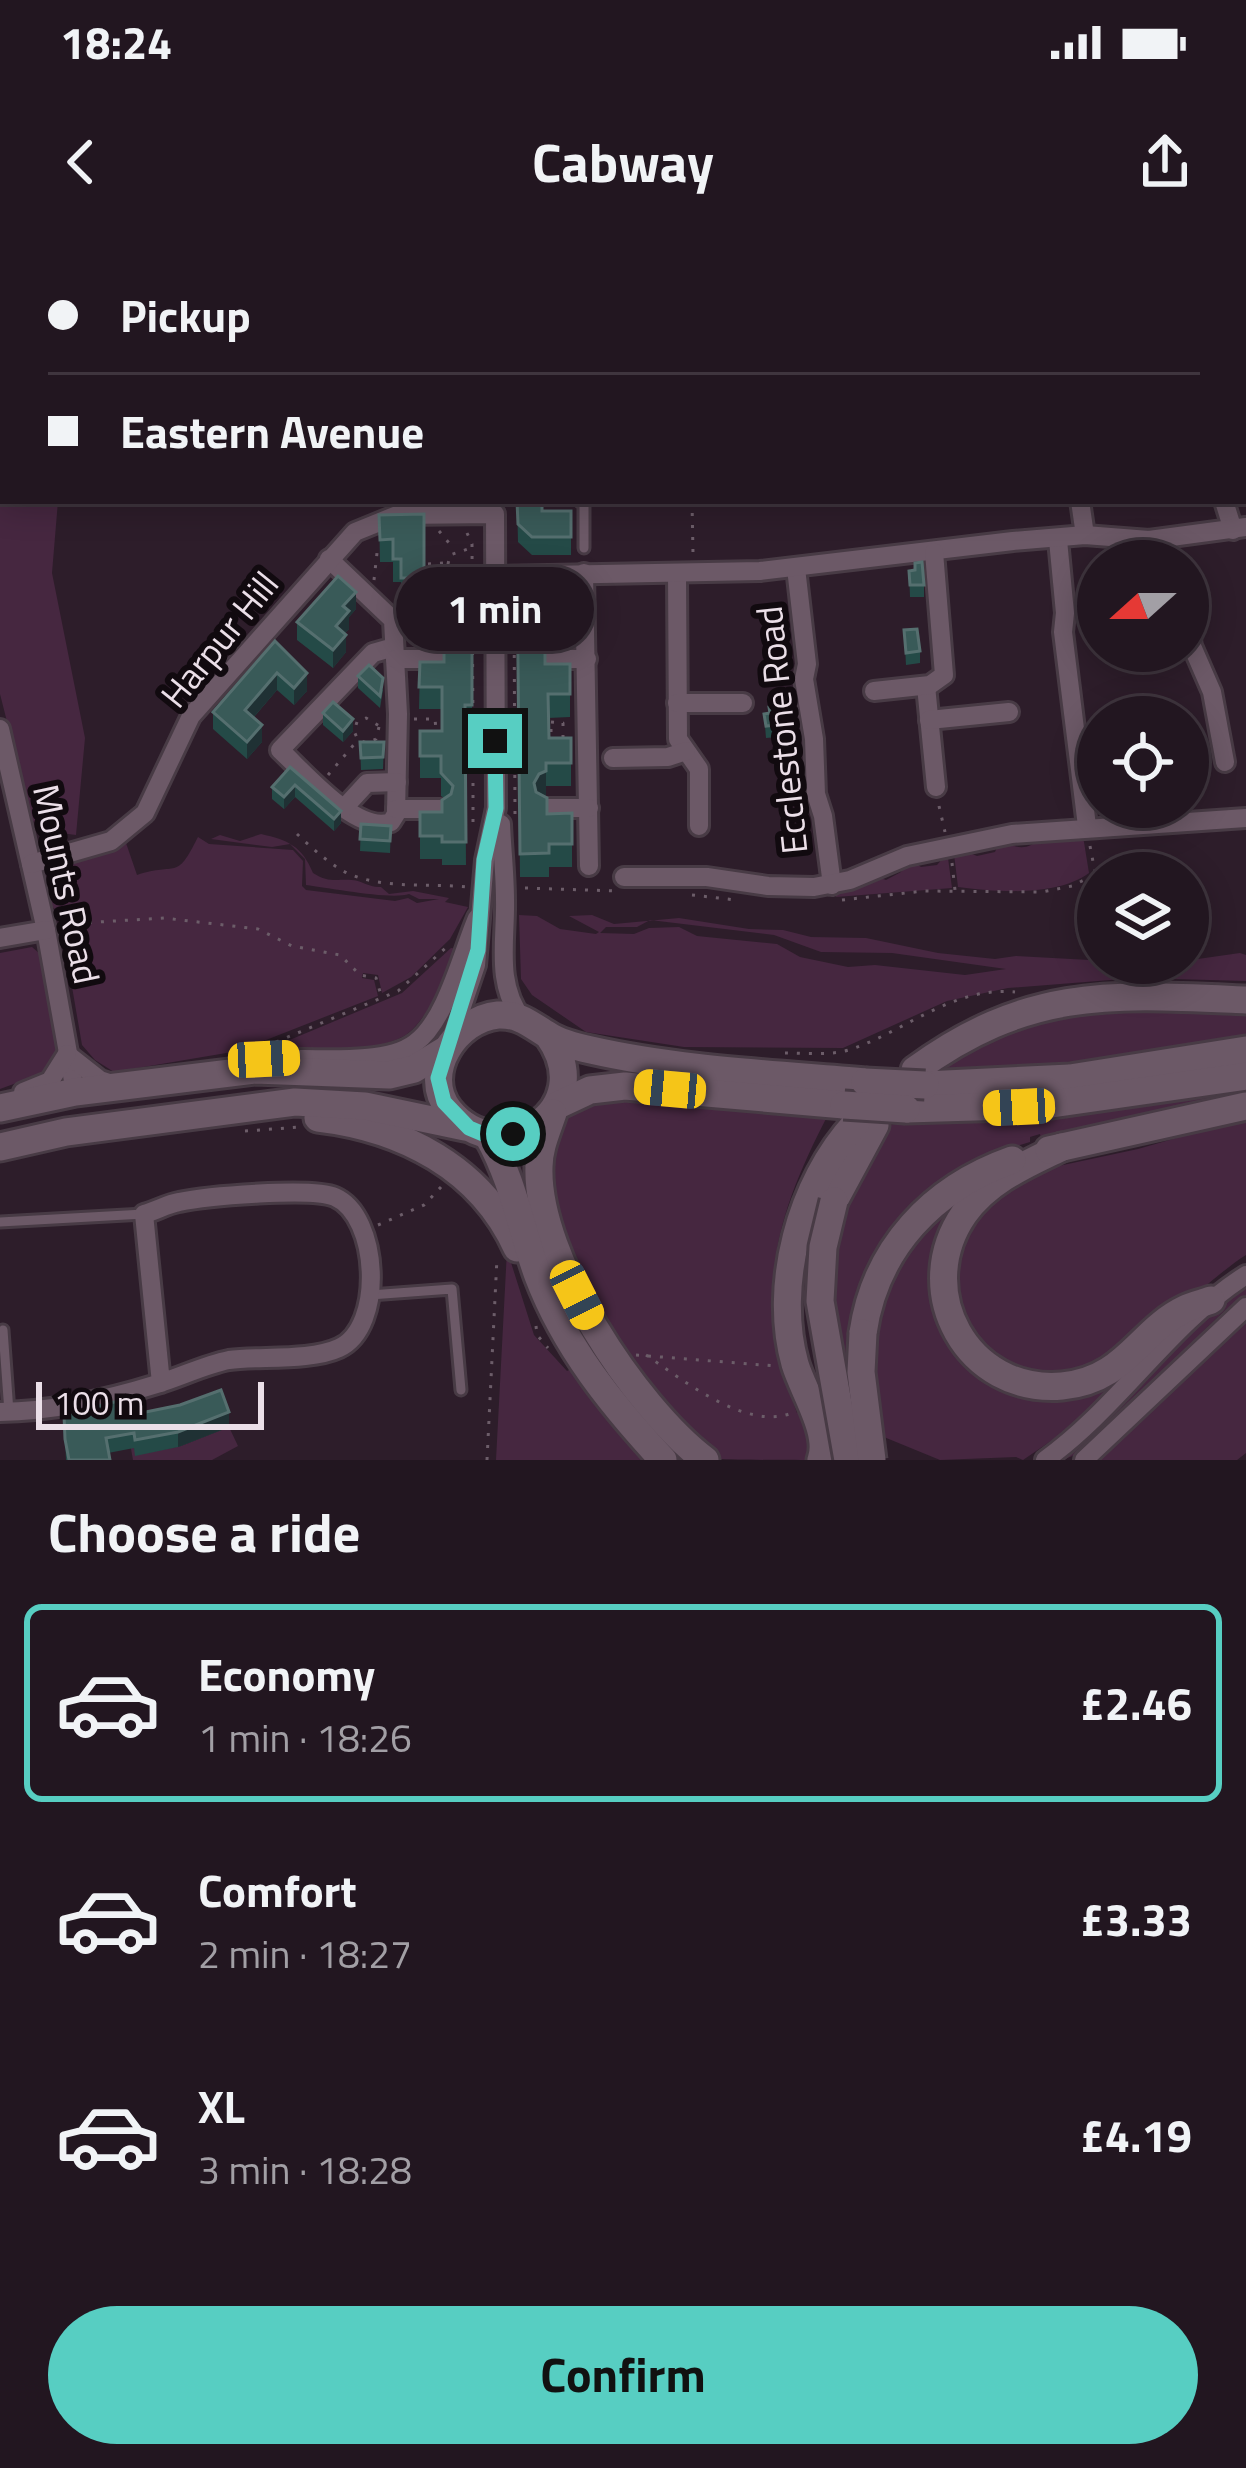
<!DOCTYPE html>
<html lang="en">
<head>
<meta charset="utf-8">
<style>
  body { margin:0; font-family:"Titillium Web",sans-serif; background:#2e232d; color:#f1f3f6; height:100vh; display:flex; flex-direction:column; font-size:45px; white-space:nowrap }
  * { box-sizing:border-box; margin:0 }
  p { font-size:39px; color:#a29fa5 }
  .icon { flex:none; width:66px; height:66px; fill:none; stroke:currentColor; stroke-width:2; stroke-linecap:round; stroke-linejoin:round }
  .map { position:relative; height:1220px; overflow:hidden }
  .details { display:flex; flex-direction:column; background:#221620; flex:1 }
  .details>* { flex:none }
  .guide { position:absolute; left:0px; top:0px; width:1248px; height:264px; box-shadow:0 6px 30px #0003,0 0 0 3px #3f353e; display:grid; align-content:center; height:264px; padding:0 48px; background:#221620 }
  .needle { width:78px; rotate:249deg }
  .fabs { position:absolute; left:1077px; top:300px; display:grid; gap:24px }
  .fabs a { display:grid; place-items:center; width:132px; height:132px; border-radius:50%; background:#221620; box-shadow:0 6px 30px #0003,0 0 0 3px #3f353e; font-size:60px }
  .scale { position:absolute; left:36px; bottom:30px; width:228px; box-sizing:border-box; padding-left:12px; border:6px solid #ebdfe8; border-top:0; font-size:33px; line-height:42px; white-space:nowrap; color:#ebdfe8; -webkit-text-stroke:9px #110a0f; paint-order:stroke }
  .end { position:absolute; width:54px; height:54px; margin:-27px; border:15px solid #57cec2; background:#111; box-shadow:0 0 0 6px #111 }
  .from { border-radius:50% }
  .bubble { position:absolute; height:84px; border-radius:42px; background:#221620; box-shadow:0 6px 30px #0003,0 0 0 3px #3f353e; font-size:39px; font-weight:700; line-height:84px; text-align:center }
  .car { position:absolute; width:36px; height:72px; margin:-36px -18px; border-radius:15px; box-shadow:0 0 9px 3px #0007; background:linear-gradient(#f5c518 24%,#345 0 40%,#f5c518 0 76%,#345 0 86%,#f5c518 0) }
  .guide b { display:flex; align-items:center; gap:42px; height:114px; font-size:45px }
  .guide b+b { border-top:3px solid #3f353e }
  .guide i { width:30px; height:30px; background:#f1f3f6 }
  ul { padding:0; list-style:none }
  li { display:flex; align-items:center; gap:36px; height:198px; margin:0 24px 18px; padding:0 24px; border:6px solid transparent; border-radius:18px }
  li div { flex:1 }
  li b { display:block; font-size:45px }
  li em { font-style:normal; font-weight:700 }
  li.on { border-color:#57cec2 }
  li>.icon { width:108px; height:108px; stroke-width:1.5 }
  h2 { padding:0 48px; font-size:54px; line-height:144px }
  .cta { display:flex; gap:24px; margin-top:auto; padding:24px 48px }
  .cta a { flex:1; height:138px; border-radius:72px; background:#57cec2; color:#111; font-size:48px; font-weight:700; line-height:138px; text-align:center }
  .status { display:flex; justify-content:space-between; align-items:center; height:84px; padding:0 60px; background:#221620; direction:ltr }
  .status svg { height:33px; fill:currentColor }
  header { display:flex; justify-content:space-between; align-items:center; height:156px; padding:0 48px; background:#221620; font-size:54px; font-weight:700 }
  .map>svg:first-child { display:block }
  .green { fill:#462740; fill-rule:evenodd }
  .water { fill:#906186 }
  .lines { fill:none; stroke-linecap:round; stroke-linejoin:round }
  .lane-casing { stroke:#483b45; stroke-width:15 }
  .street-casing { stroke:#483b45; stroke-width:24 }
  .secondary-casing { stroke:#483b45; stroke-width:33 }
  .path { stroke:#6c5d69; stroke-width:3; stroke-dasharray:3 9; stroke-linecap:butt }
  .lane { stroke:#6c5967; stroke-width:9 }
  .street { stroke:#6c5967; stroke-width:18 }
  .secondary { stroke:#6c5967; stroke-width:27 }
  .secondary-bridge-casing { stroke:#483b45; stroke-width:33; stroke-linecap:butt }
  .secondary-bridge { stroke:#6c5967; stroke-width:27 }
  .wall { fill:#244a47 }
  .shaded-wall { fill:#1f3134 }
  .building { fill:#395a58; stroke:#556f6f; stroke-width:3 }
  .route { stroke:#57cec2; stroke-width:15 }
  .labels { text-anchor:middle; dominant-baseline:central; stroke-width:12; stroke-linejoin:round; paint-order:stroke }
  .street-label { font-size:36px; fill:#ebdfe8; stroke:#110a0f }
</style>
</head>
<body>
<div class="status"><b>18:24</b><svg viewBox="0 0 49 12"><path d="M0 12V9h3v3zM5 12V6h3v6zM10 12V3h3v9zM15 12V0h3v12zM26 1h20v11H26zM47 4h2v5h-2z"/></svg></div>
<header><svg class="icon" aria-label="back" viewBox="0 0 24 24"><path d="M15 5l-7 7 7 7"/></svg>Cabway<svg class="icon" aria-label="share" viewBox="0 0 24 24"><path d="M12 15V3M7 8l5-5 5 5M5 13v7h14v-7"/></svg></header>
<div class="map">
<svg width="1246" height="1220" viewBox="0 0 1246 1220">
  <rect width="100%" height="100%" fill="#2d1d2a"/>
  <!-- green -->
  <g class="green">
    <path d="M0,0L120,3H3V261H58L52,333L85,498L76,595L45,591L32,580L0,454Z"/>
    <path d="M261,594C288,600 302,606 313,633C329,643 335,639 352,640C364,641 369,648 381,647L389,654L413,651L449,658L445,662L468,667L450,699L411,737L382,753L378,735L363,733L362,738L374,740L378,756L238,811L114,832L95,820L82,805L59,671L48,665C51,621 92,617 126,603L137,635C178,621 175,643 198,597L209,604L293,610L303,621L302,646L306,650L395,661L408,658L417,663L439,659H419L409,654C391,660 330,648 306,645L305,619L290,604L272,607L211,599L220,595L240,601Z"/>
    <path d="M1083,596L1089,633C1056,657 996,652 958,647L954,614L967,612L977,616L995,612L999,603L1006,602C1018,610 1030,609 1040,598Z"/>
    <path d="M945,616L948,618L952,648L836,657L835,651L875,636L886,640L901,632L905,622L912,621L921,627L937,625Z"/>
    <path d="M519,675L537,676L560,689L596,694L599,692L569,676L592,675L614,684L679,678L749,689L783,690L811,697L866,698L938,713L995,719L1016,716L1163,724L1240,713L1246,715V741L1136,738L1008,748L947,761L843,808L684,807L586,792L532,755L521,739ZM650,680L774,695L821,712L892,713L1006,729L965,735L875,725L848,727L800,717L777,704L697,696L679,687L649,688L634,694L600,693L606,687H637Z"/>
    <path d="M32,707L40,714L44,726L58,808L41,834L0,849V713Z"/>
    <path d="M451,708L458,709C450,732 425,784 404,796C372,815 295,811 256,814L402,753Z"/>
    <path d="M1093,766L1246,768V795L1094,820L933,832L968,804Z"/>
    <path d="M1246,847V858L1041,900L1040,894L1030,897V902L1010,908L917,964L852,1143L850,1187L828,1030L851,934L885,885L1087,873Z"/>
    <path d="M608,857L829,873C772,982 754,1055 797,1173L806,1169L815,1196L810,1220C788,1220 736,1220 718,1219C696,1210 680,1183 666,1166C649,1145 627,1125 613,1102C578,1042 496,882 608,857Z"/>
    <path d="M1246,878V1015C1208,1038 1119,1129 1088,1136C1067,1140 1026,1131 1003,1130L952,1072L962,982L1021,934L1138,909Z"/>
    <path d="M958,957L943,988L972,1125L1119,1143L1064,1192L1023,1220L1016,1217L940,1220L879,1195L872,1093L896,1021Z"/>
    <path d="M507,1010L534,1095L567,1131L573,1128L647,1220H496Z"/>
    <path d="M1246,1047V1055C1199,1081 1100,1220 1058,1220C1128,1172 1175,1090 1246,1047Z"/>
    <path d="M1246,1073V1213L1237,1220H1095L1141,1180Z"/>
    <path d="M229,1187L238,1206L212,1220H133L128,1192L130,1190L136,1215L181,1206Z"/>
  </g>
  <!-- water -->
  <path class="water" d="M286,0H551L289,3Z"/>
  <g class="lines">
    <defs>
      <g id="lane">
        <path d="M579,261L584,265V308"/>
        <path d="M0,982L144,974"/>
        <path d="M370,1055L452,1049L461,1150"/>
        <path d="M3,1090L9,1172"/>
      </g>
      <g id="street">
        <path d="M1016,0L1017,3"/>
        <path d="M1157,0L1158,3"/>
        <path d="M987,3L1000,0"/>
        <path d="M1080,261L1085,295"/>
        <path d="M1224,261L1233,290"/>
        <path d="M1058,300L1065,373L1063,392L1087,586"/>
        <path d="M329,319L393,380L398,474L396,574L391,582C357,595 304,532 280,510L373,413L394,407"/>
        <path d="M796,328L807,424L804,439L814,499L816,554L823,576L832,645"/>
        <path d="M584,333L589,626"/>
        <path d="M677,333L678,499L699,529V586"/>
        <path d="M495,336L760,331L1013,301L1085,295L1149,300L1246,287"/>
        <path d="M1188,382L1192,406L1212,452L1225,522"/>
        <path d="M395,419H439"/>
        <path d="M546,419H587"/>
        <path d="M926,446L936,547"/>
        <path d="M874,451L930,445L944,435L934,312"/>
        <path d="M677,463H743"/>
        <path d="M929,480L1009,472"/>
        <path d="M0,489L46,690L75,852"/>
        <path d="M613,518L668,517L686,511"/>
        <path d="M344,568L367,543L397,542"/>
        <path d="M547,568H589"/>
        <path d="M396,569H440"/>
        <path d="M501,584C502,609 505,634 505,660C506,701 495,743 522,779"/>
        <path d="M31,624L111,601L145,573L191,476L355,292L397,275L495,274L496,568L485,620L476,725L451,799"/>
        <path d="M624,637H707L768,646L814,647L850,640L907,616L1012,594L1246,578"/>
        <path d="M0,698L46,690"/>
        <path d="M67,814L100,840L112,844"/>
        <path d="M268,819C308,817 384,827 415,803C446,781 462,713 477,678"/>
        <path d="M23,852L50,841L67,814"/>
        <path d="M0,1172C54,1171 106,1160 157,1144C181,1137 204,1125 229,1120C260,1116 311,1121 339,1108C385,1087 379,976 335,957C313,947 206,956 179,962C167,964 156,971 144,974L161,1143"/>
        <path d="M1045,1220C1119,1167 1169,1084 1246,1035"/>
        <path d="M1084,1220L1246,1067"/>
      </g>
      <g id="secondary">
        <path d="M548,795C602,870 500,933 449,870C420,833 456,779 498,775C520,774 531,785 548,795C560,803 577,807 591,810C679,830 775,834 865,842"/>
        <path d="M915,830C1029,747 1112,754 1246,760"/>
        <path d="M925,845L1070,838L1246,810"/>
        <path d="M558,865L590,850L625,846L844,865"/>
        <path d="M0,868L75,852L255,830L389,835L414,829L447,809"/>
        <path d="M906,869L1045,865L1246,836"/>
        <path d="M553,873C547,891 539,908 539,927C536,1018 635,1167 705,1220"/>
        <path d="M318,878C403,888 481,928 517,1008"/>
        <path d="M488,896C513,940 521,989 538,1036C565,1107 612,1165 663,1220"/>
        <path d="M0,907L66,892L295,862L365,866L465,887"/>
        <path d="M1062,907C1027,924 988,940 964,974C911,1051 967,1154 1062,1146C1126,1140 1139,1091 1185,1069C1193,1065 1203,1063 1211,1060"/>
        <path d="M1049,910L1246,866"/>
        <path d="M834,961L875,885"/>
        <path d="M863,1093C875,1008 933,948 1012,920"/>
        <path d="M821,1220C831,1193 803,1151 795,1124C773,1046 800,943 856,883"/>
      </g>
    </defs>
    <!-- lane casing -->
    <use href="#lane" class="lane-casing"/>
    <!-- street casing -->
    <use href="#street" class="street-casing"/>
    <!-- secondary casing -->
    <use href="#secondary" class="secondary-casing"/>
    <!-- path -->
    <g class="path">
      <path d="M692,261L693,313"/>
      <path d="M439,291L454,309"/>
      <path d="M467,293L472,304L473,493"/>
      <path d="M428,324L444,323"/>
      <path d="M453,335L448,324L450,315L471,308"/>
      <path d="M374,340L377,313"/>
      <path d="M414,479H435L436,490"/>
      <path d="M551,482L563,483V506L551,505Z"/>
      <path d="M379,487L376,499L367,503L358,500L354,491L357,482L366,478L381,487"/>
      <path d="M463,493H473V588"/>
      <path d="M328,535L357,501"/>
      <path d="M939,566L945,592"/>
      <path d="M515,574L514,362L520,352"/>
      <path d="M297,594C311,607 326,621 343,631C379,650 428,643 467,647"/>
      <path d="M1090,606L1095,632"/>
      <path d="M952,623L955,650"/>
      <path d="M525,648L617,651"/>
      <path d="M692,655L736,660"/>
      <path d="M842,660L924,651L1042,652L1072,646L1104,630L1123,632"/>
      <path d="M65,684L164,678L258,689L292,706L340,715L360,735L376,738L381,755"/>
      <path d="M276,802L398,751L449,705"/>
      <path d="M785,813C807,813 831,816 852,809C907,790 954,746 1015,752"/>
      <path d="M245,891L301,887"/>
      <path d="M378,985L424,965L441,947"/>
      <path d="M536,1086L537,1095L548,1108"/>
      <path d="M636,1115L776,1126"/>
      <path d="M646,1115C683,1140 746,1191 792,1173"/>
      <path d="M487,1220L497,1018"/>
    </g>
    <!-- lane -->
    <use href="#lane" class="lane"/>
    <!-- street -->
    <use href="#street" class="street"/>
    <!-- secondary -->
    <use href="#secondary" class="secondary"/>
    <defs>
      <g id="secondary-bridge">
        <path d="M865,842L925,845"/>
        <path d="M844,865L906,869"/>
        <path d="M834,961L823,1007L820,1061L848,1220"/>
        <path d="M863,1093L861,1132L872,1220"/>
      </g>
    </defs>
    <!-- secondary-bridge casing -->
    <use href="#secondary-bridge" class="secondary-bridge-casing"/>
    <!-- secondary-bridge -->
    <use href="#secondary-bridge" class="secondary-bridge"/>
  </g>
  <!-- wall -->
  <g class="wall">
    <path d="M517,261L542,271H571V315H532L518,302Z"/>
    <path d="M379,275L424,332H472V488H465L466,625H442V619H420V572H442L444,558L441,556V538H420V491H442V469H419L420,422H444V394H419V360H401V342H393V322H380Z"/>
    <path d="M517,331L547,349H569L570,397H545V406L543,408L545,424H570V477L548,478L549,498H571V546H546V555L543,556L547,574L572,573V627H549V637H520Z"/>
    <path d="M909,331L924,345V357H910Z"/>
    <path d="M356,369L349,377V389L345,393L346,412L333,428L297,400V382Z"/>
    <path d="M904,390L920,411V423L906,425Z"/>
    <path d="M275,401L307,451L294,465L277,450L254,477L262,502L247,519L213,489V472Z"/>
    <path d="M358,436L383,450L380,468L358,448Z"/>
    <path d="M323,473L353,491L343,502L323,485Z"/>
    <path d="M764,474L787,484V496L766,498Z"/>
    <path d="M360,502H384L383,529L361,530Z"/>
    <path d="M290,527L341,583L334,591L295,557L284,569L272,559V547Z"/>
    <path d="M361,584L391,586L390,613L360,611Z"/>
    <path d="M64,1175L126,1176L229,1187L178,1207L135,1216L134,1208L108,1213L110,1220H66Z"/>
  </g>
  <!-- shaded-wall -->
  <g class="shaded-wall">
    <path d="M356,352V369L349,377V389L336,403V386L343,366Z"/>
    <path d="M545,382V406L533,418V394Z"/>
    <path d="M346,395V412L333,428V410Z"/>
    <path d="M277,433V450L245,487V470Z"/>
    <path d="M307,433V451L294,465V448Z"/>
    <path d="M353,479V491L343,502V491Z"/>
    <path d="M262,485V502L247,519V502Z"/>
    <path d="M546,531V555L539,557L534,567V543L539,534Z"/>
    <path d="M295,545V557L284,569V557Z"/>
    <path d="M341,571V583L334,591V579Z"/>
    <path d="M229,1172V1187L178,1207V1192Z"/>
  </g>
  <!-- building -->
  <g class="building">
    <path d="M517,261H542V271H571V297H532L518,284Z"/>
    <path d="M424,274V332H472V465H465L466,602H442V596H420V572H442V560L451,554L453,546L441,533V516H420V491H442V447H419L420,422H444V409L452,396L444,385V372H419V338H401V319H393V299L380,300L379,275Z"/>
    <path d="M922,322L924,345H910L909,331L915,330V323Z"/>
    <path d="M547,330V349H569L570,373H545V382L533,394L535,403L545,409V424H570V454H548L549,498H571V523H546V531L539,534L534,543L536,552L547,558V574L572,573V604H549V613L520,614L517,331Z"/>
    <path d="M338,336L356,352L343,366L349,371L336,386L346,395L333,410L297,382Z"/>
    <path d="M917,389L920,411L906,413L904,390Z"/>
    <path d="M275,401L307,433L294,448L277,433L245,470L262,485L247,502L213,472Z"/>
    <path d="M369,425L383,438L380,456L358,436Z"/>
    <path d="M333,462L353,479L343,491L323,473Z"/>
    <path d="M785,465L787,484L766,486L764,474L770,473L769,467Z"/>
    <path d="M360,502H384L383,517L361,518Z"/>
    <path d="M290,527L341,571L334,579L295,545L284,557L272,547Z"/>
    <path d="M361,584L391,586L390,601L360,599Z"/>
    <path d="M221,1150L229,1172L178,1192L135,1200L134,1193L106,1198L110,1220H69L65,1199L64,1175L122,1160L126,1176L180,1165Z"/>
  </g>
  <g class="lines">
    <!-- route -->
    <path class="route" d="M495,501L496,568L484,620L478,710L438,838L444,862L469,888L488,896L513,894"/>
  </g>
  <g class="labels">
    <!-- street labels -->
    <g class="street-label">
      <text transform="translate(219 399) rotate(-51)">Harpur Hill</text>
      <text transform="translate(781 490) rotate(-96)">Ecclestone Road</text>
      <text transform="translate(67 644) rotate(78)">Mounts Road</text>
    </g>
  </g>
</svg>
<div class="fabs">
<a><svg class="needle" viewBox="-14 -14 28 28"><path d="M0-13l5 13h-10z" fill="#e53935"/><path d="M0 13l5-13h-10z" fill="#a29fa5"/></svg></a>
<a><svg class="icon" aria-label="locate" viewBox="0 0 24 24"><circle cx="12" cy="12" r="6"/><path d="M12 2v4M12 18v4M2 12h4M18 12h4"/></svg></a>
<a><svg class="icon" aria-label="layers" viewBox="0 0 24 24"><path d="M12 4l9 5-9 5-9-5zM3 14l9 5 9-5"/></svg></a>
</div>
<div class="scale">100 m</div>
<i class="end from" style="left:513px;top:894px"></i>
<i class="end" style="left:495px;top:501px"></i>
<div class="bubble" style="left:396px;top:327px;width:198px">1 min</div>
<i class="car" style="left:264px;top:819px;rotate:87deg"></i>
<i class="car" style="left:670px;top:849px;rotate:275deg"></i>
<i class="car" style="left:1019px;top:867px;rotate:267deg"></i>
<i class="car" style="left:577px;top:1055px;rotate:153deg"></i>
<div class="guide">
<b><i class="from"></i>Pickup</b>
<b><i></i>Eastern Avenue</b>
</div>
</div>
<section class="details">
<h2>Choose a ride</h2>
<ul>
<li class="on"><svg class="icon" aria-label="car" viewBox="0 0 24 24"><path d="M5 17H2v-5l4-1 3-4h7l3 4 3 1v5h-3M9 17h6M6 11h13"/><circle cx="7" cy="17" r="2"/><circle cx="17" cy="17" r="2"/></svg><div><b>Economy</b><p>1 min · 18:26</p></div><em>£2.46</em></li>
<li><svg class="icon" aria-label="car" viewBox="0 0 24 24"><path d="M5 17H2v-5l4-1 3-4h7l3 4 3 1v5h-3M9 17h6M6 11h13"/><circle cx="7" cy="17" r="2"/><circle cx="17" cy="17" r="2"/></svg><div><b>Comfort</b><p>2 min · 18:27</p></div><em>£3.33</em></li>
<li><svg class="icon" aria-label="car" viewBox="0 0 24 24"><path d="M5 17H2v-5l4-1 3-4h7l3 4 3 1v5h-3M9 17h6M6 11h13"/><circle cx="7" cy="17" r="2"/><circle cx="17" cy="17" r="2"/></svg><div><b>XL</b><p>3 min · 18:28</p></div><em>£4.19</em></li>
</ul>
<div class="cta"><a>Confirm</a></div>
</section>
</body>
</html>
